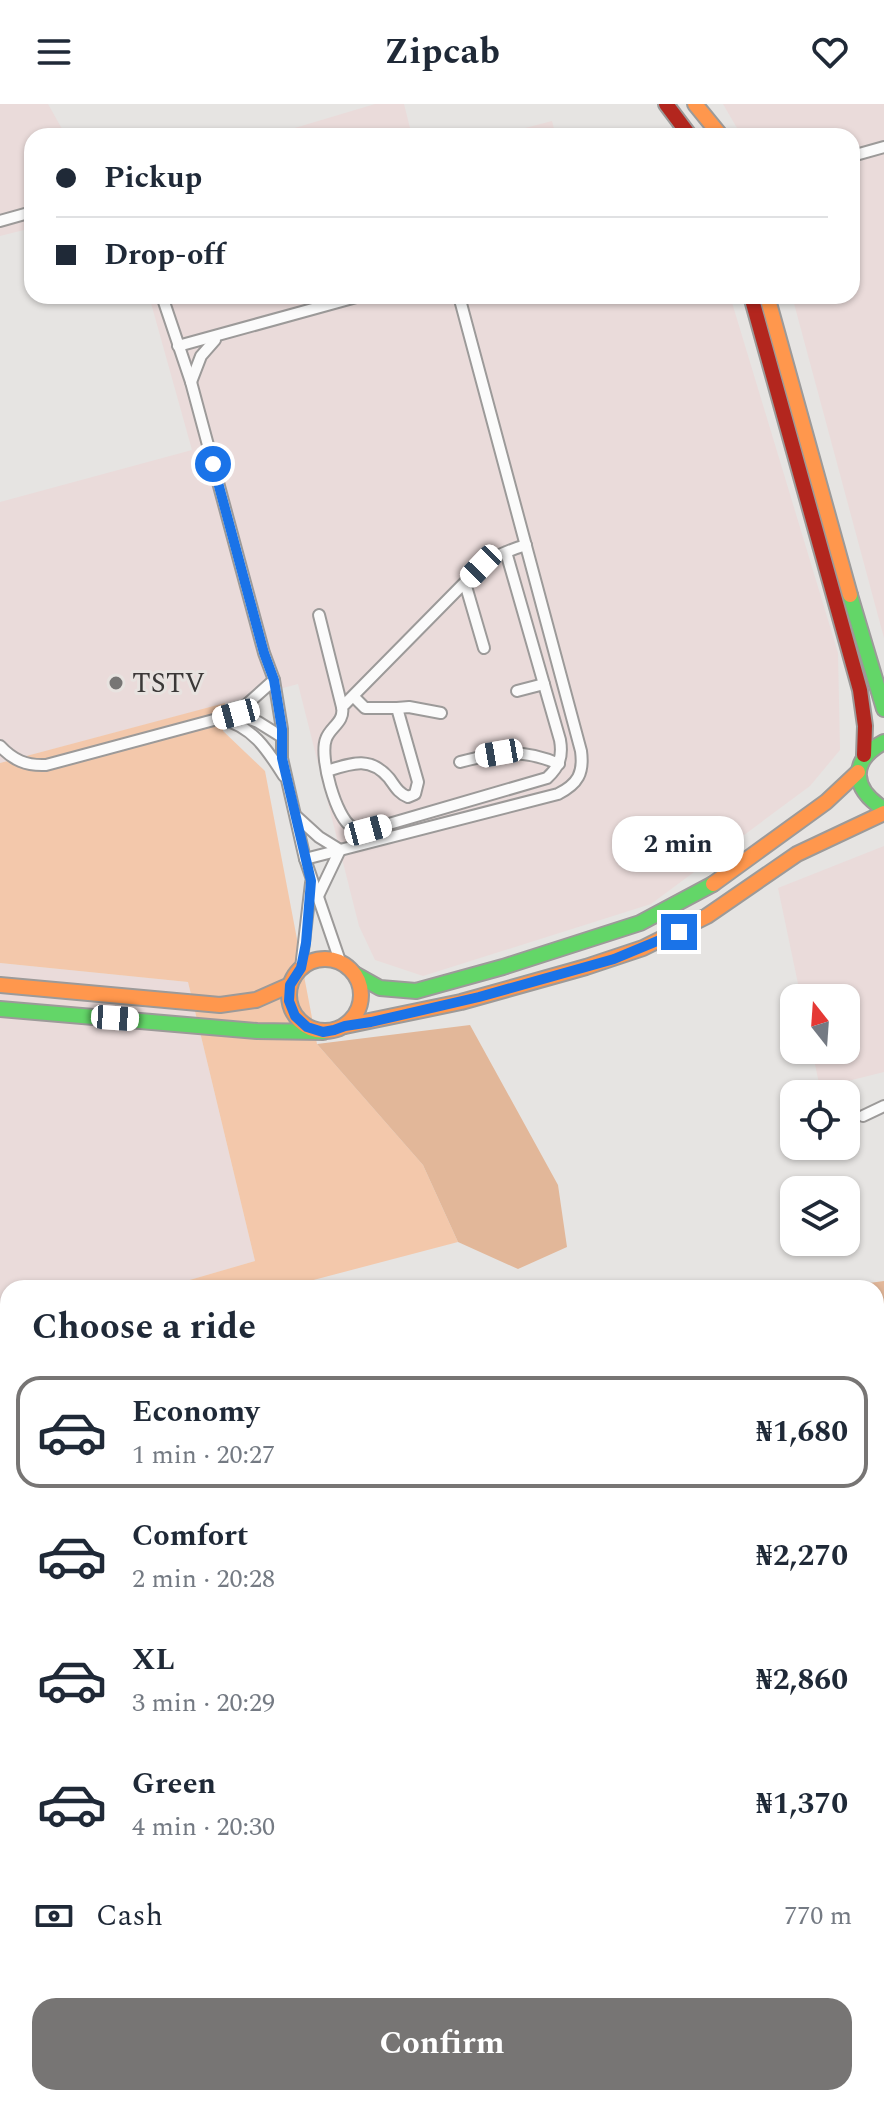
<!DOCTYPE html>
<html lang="en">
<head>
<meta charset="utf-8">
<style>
  body { margin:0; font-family:Spectral,serif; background:#f2f2f3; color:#1f2937; height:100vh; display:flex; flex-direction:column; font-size:30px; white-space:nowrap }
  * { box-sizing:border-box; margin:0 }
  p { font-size:26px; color:#747a83 }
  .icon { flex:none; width:44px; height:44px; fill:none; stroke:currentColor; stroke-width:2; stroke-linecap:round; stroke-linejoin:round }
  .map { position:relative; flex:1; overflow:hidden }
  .side { position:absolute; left:0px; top:1176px; width:884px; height:826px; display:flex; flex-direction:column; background:#fff; border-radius:24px 24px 0 0; box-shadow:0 2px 6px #0004 }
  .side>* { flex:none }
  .hud { position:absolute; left:24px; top:24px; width:836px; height:176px; border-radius:24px; box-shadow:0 2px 6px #0004; display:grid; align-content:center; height:176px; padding:0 32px; background:#fff }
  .needle { width:52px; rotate:343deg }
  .buttons { position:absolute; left:780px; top:880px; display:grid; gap:16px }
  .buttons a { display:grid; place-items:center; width:80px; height:80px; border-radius:16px; background:#fff; box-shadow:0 2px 6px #0004; font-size:40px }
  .end { position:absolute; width:36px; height:36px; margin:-18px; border:10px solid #1a73e8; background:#fff; box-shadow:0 0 0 4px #fff }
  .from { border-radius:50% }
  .bubble { position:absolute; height:56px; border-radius:24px; background:#fff; box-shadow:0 2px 6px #0004; font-size:26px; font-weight:700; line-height:56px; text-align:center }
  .car { position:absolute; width:24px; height:48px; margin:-24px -12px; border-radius:10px; box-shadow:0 0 6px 2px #0007; background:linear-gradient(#fff 24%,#345 0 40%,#fff 0 76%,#345 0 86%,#fff 0) }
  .hud b { display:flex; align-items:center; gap:28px; height:76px; font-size:30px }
  .hud b+b { border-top:2px solid #e0e1e3 }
  .hud i { width:20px; height:20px; background:#1f2937 }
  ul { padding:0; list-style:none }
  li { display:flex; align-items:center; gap:24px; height:112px; margin:0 16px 12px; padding:0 16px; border:4px solid transparent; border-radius:24px }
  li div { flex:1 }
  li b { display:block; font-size:30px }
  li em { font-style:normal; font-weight:700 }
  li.on { border-color:#777574 }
  li>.icon { width:72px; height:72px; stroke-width:1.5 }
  h2 { padding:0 32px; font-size:36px; line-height:96px }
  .pay { display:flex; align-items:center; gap:20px; height:88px; padding:0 32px; font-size:30px }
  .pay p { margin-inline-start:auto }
  .button { display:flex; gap:16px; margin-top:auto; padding:16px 32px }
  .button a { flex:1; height:92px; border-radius:24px; background:#777574; color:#fff; font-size:32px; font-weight:700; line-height:92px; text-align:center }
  header { display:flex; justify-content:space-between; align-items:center; height:104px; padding:0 32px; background:#fff; font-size:36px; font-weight:700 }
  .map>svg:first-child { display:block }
  .industrial { fill:#eadbda }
  .green { fill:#f3c8ab }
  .forest { fill:#e2b799 }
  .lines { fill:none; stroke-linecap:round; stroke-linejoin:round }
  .street-casing { stroke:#9c9a99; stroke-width:14 }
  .fast-casing { stroke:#9c9a99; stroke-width:18 }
  .slow-casing { stroke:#9c9a99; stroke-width:18 }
  .jam-casing { stroke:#9c9a99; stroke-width:18 }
  .street { stroke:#fbfbfb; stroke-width:10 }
  .fast { stroke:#63d668; stroke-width:14 }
  .slow { stroke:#ff974d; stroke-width:14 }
  .jam { stroke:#b3261e; stroke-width:14 }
  .tram { stroke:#bebebd; stroke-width:2 }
  .route { stroke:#1a73e8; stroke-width:10 }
  .poi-dot { fill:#777574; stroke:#e8e3e0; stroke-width:3 }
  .labels { text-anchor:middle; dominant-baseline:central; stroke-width:6; stroke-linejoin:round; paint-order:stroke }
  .poi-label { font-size:28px; fill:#3b3938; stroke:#e8e3e0; text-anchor:start }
</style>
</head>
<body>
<header><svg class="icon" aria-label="menu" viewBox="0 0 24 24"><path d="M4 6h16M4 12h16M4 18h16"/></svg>Zipcab<svg class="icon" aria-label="heart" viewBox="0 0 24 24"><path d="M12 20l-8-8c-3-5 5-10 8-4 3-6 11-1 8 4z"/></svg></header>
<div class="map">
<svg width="884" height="2001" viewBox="0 0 884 2001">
  <rect width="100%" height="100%" fill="#e6e4e2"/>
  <!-- industrial -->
  <g class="industrial">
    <path d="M0,0H48L66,32H32V124L0,132Z"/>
    <path d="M375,0H404L412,32H268Z"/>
    <path d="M723,0H884V534L792,192H852V32H753L737,24Z"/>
    <path d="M552,17L556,32H495Z"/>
    <path d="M149,192H730L838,549L840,646L810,682L651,800L423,872L375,856L359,822L298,580L0,659V398L192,346Z"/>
    <path d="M884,742V968L820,984L812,946H846V894H801L778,784Z"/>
    <path d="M0,859L188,878L255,1157L162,1184H8V1228L0,1230Z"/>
  </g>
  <!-- green -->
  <g class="green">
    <path d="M225,599L223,627L265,667L317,940L423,1061L458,1138L283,1184H162L255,1157L188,878L0,859V659Z"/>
    <path d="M8,1228V1390L0,1392V1230Z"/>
    <path d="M8,1540V1665H0V1541Z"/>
  </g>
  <!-- forest -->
  <g class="forest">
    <path d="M470,921L558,1081L567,1143L518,1165L458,1138L423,1061L317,940Z"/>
    <path d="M884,1177V1456L876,1457V1184H832Z"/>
    <path d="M884,1583V2001H509L507,1994H876V1585Z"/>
  </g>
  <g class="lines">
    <defs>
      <g id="street">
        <path d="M852,52L884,43"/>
        <path d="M0,117L32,108"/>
        <path d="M162,192L191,278L264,549L274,576L282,625V654L305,755L340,857"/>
        <path d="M178,242L360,192"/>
        <path d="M191,278L201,252L215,236"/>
        <path d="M506,448L560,636C563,653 559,663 547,674L389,720C377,723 364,729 352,723C336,714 319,653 326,635C330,623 345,618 342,603L481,462C495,452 509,446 526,441"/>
        <path d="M465,479L484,544"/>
        <path d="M319,511L342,603"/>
        <path d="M517,587L544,580"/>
        <path d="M354,593L365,604H397"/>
        <path d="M236,610L258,618L282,633"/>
        <path d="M221,615C253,622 268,647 284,672"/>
        <path d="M0,642C13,656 26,662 46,661L236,610L274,576"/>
        <path d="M460,658C498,648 522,644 559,660"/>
        <path d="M327,667C352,659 370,652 389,674C395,682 398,689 408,693L415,690L418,678L397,604L409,603L441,609"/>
        <path d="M297,713L319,733L340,746L318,792"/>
        <path d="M305,755L558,690C578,680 584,669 581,647L459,192"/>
        <path d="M301,864L311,779"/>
        <path d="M863,1012L884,1002"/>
        <path d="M876,1622L884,1617"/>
        <path d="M0,1741L8,1740"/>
        <path d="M0,1826H8"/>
        <path d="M0,1914H8"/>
        <path d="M0,1973L8,1974"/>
        <path d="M278,1994L279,1999"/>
        <path d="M539,1994L540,2001"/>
        <path d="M78,2001L79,1994"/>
        <path d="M175,2001V1994"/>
      </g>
      <g id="fast">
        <path d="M850,491L884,605"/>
        <path d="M884,638C849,657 852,685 884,705"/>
        <path d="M355,870L380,884L416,887L503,863L640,819L713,780"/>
        <path d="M0,905L257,927L323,928"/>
      </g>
      <g id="slow">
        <path d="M695,0L721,32"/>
        <path d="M767,192L850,491"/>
        <path d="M713,780L826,698L858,668"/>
        <circle cx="325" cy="891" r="36"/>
        <path d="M0,881L220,901L256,896L290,881"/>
        <path d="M345,922L461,898L586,863L643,844L707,812L797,750L884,709"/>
      </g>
      <g id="jam">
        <path d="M666,0L690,32"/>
        <path d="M751,192L860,586L865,622L864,651"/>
      </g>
    </defs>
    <!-- street casing -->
    <use href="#street" class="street-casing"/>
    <!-- fast casing -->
    <use href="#fast" class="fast-casing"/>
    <!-- slow casing -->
    <use href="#slow" class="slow-casing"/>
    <!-- jam casing -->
    <use href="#jam" class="jam-casing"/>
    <!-- street -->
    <use href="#street" class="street"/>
    <!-- fast -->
    <use href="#fast" class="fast"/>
    <!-- slow -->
    <use href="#slow" class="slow"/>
    <!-- jam -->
    <use href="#jam" class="jam"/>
    <!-- tram -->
    <g class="tram">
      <path d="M876,1525L884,1523"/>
      <path d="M0,1690L8,1689"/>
    </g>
  </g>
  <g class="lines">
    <!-- route -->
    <path class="route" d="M213,360L264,549L274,576L282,625V654L311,777L306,839L301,864L290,881L289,897L295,912L307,923L323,928L334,926L345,922L371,918L479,893L614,855L679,828"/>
  </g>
  <!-- markers -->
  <circle class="poi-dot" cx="116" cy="579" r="8"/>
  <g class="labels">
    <!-- poi labels -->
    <g class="poi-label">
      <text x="132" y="579">TSTV</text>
    </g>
  </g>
</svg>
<div class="buttons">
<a><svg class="needle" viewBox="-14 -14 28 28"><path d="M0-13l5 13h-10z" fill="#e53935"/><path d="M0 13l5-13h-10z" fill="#747a83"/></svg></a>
<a><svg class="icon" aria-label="locate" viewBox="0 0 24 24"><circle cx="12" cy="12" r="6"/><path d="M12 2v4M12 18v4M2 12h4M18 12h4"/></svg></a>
<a><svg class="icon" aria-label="layers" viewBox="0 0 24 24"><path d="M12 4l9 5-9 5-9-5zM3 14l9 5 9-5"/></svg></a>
</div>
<i class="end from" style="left:213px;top:360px"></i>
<i class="end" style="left:679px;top:828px"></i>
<div class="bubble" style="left:612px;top:712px;width:132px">2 min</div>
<i class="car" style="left:481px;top:462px;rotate:224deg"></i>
<i class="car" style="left:236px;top:610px;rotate:255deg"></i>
<i class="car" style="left:499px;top:649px;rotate:260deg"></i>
<i class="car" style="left:368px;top:726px;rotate:75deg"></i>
<i class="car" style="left:115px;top:914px;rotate:94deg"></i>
<div class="hud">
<b><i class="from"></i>Pickup</b>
<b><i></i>Drop-off</b>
</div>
<section class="side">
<h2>Choose a ride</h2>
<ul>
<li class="on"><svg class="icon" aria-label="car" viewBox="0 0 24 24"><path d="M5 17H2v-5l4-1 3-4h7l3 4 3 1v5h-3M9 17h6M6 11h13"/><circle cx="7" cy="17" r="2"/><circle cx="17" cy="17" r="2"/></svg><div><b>Economy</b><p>1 min · 20:27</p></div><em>₦1,680</em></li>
<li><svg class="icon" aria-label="car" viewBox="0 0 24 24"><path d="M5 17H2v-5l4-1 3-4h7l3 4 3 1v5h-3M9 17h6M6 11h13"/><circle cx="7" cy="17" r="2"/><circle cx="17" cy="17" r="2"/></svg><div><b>Comfort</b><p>2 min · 20:28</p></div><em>₦2,270</em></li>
<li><svg class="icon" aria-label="car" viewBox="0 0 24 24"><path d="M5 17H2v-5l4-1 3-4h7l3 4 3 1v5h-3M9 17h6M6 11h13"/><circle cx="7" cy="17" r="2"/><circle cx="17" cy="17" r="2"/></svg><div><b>XL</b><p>3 min · 20:29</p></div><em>₦2,860</em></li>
<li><svg class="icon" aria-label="car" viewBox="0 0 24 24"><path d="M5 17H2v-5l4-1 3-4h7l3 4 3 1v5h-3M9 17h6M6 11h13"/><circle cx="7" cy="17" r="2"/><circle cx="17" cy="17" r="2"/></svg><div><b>Green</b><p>4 min · 20:30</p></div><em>₦1,370</em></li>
</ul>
<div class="pay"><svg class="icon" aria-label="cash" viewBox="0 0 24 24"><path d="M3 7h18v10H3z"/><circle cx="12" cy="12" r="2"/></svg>Cash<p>770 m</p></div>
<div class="button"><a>Confirm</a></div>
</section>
</div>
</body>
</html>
